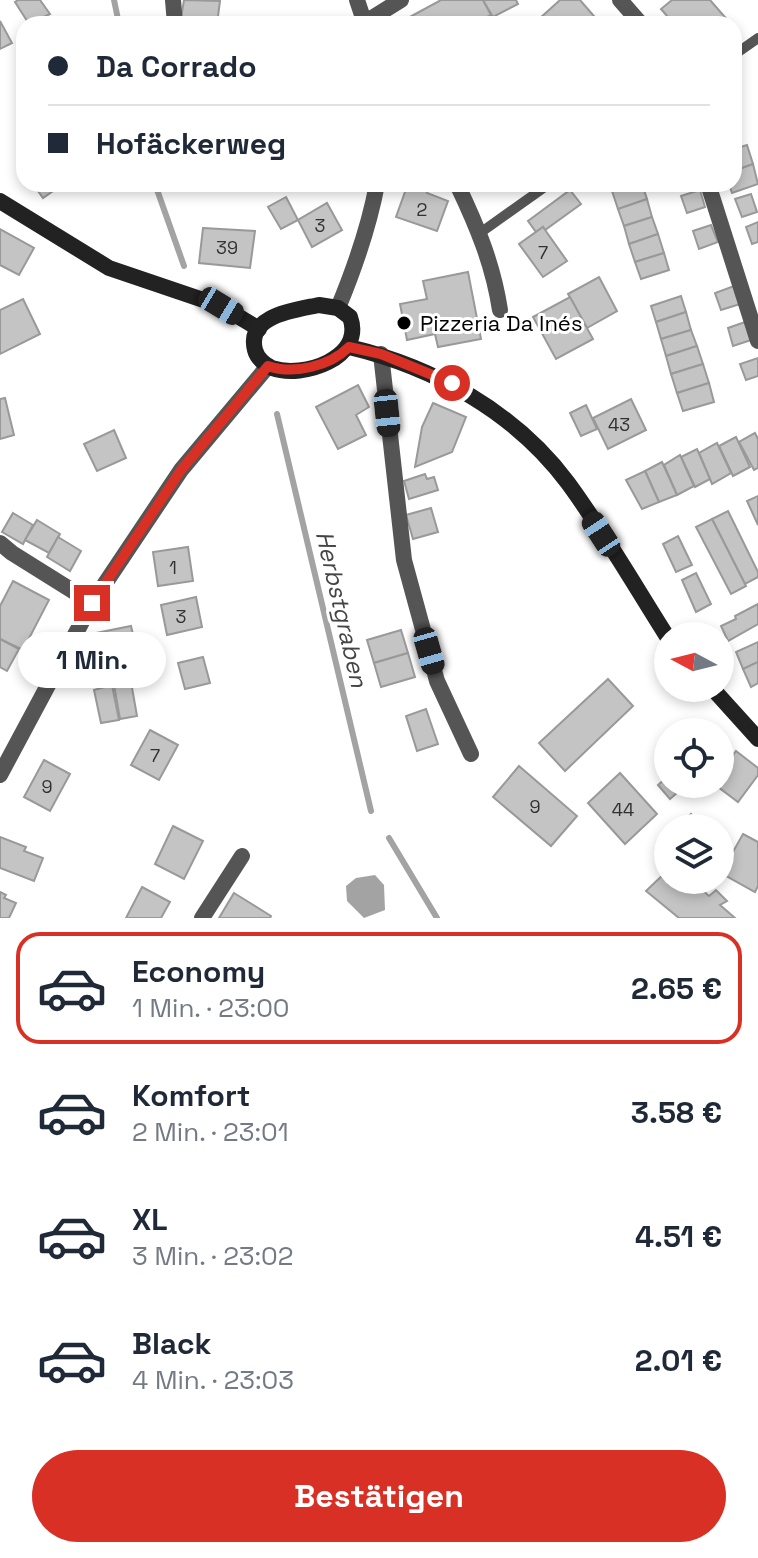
<!DOCTYPE html>
<html lang="de">
<head>
<meta charset="utf-8">
<style>
  body { margin:0; font-family:"Space Grotesk",sans-serif; background:#f2f2f3; color:#1f2937; height:100vh; display:flex; flex-direction:column; font-size:30px; white-space:nowrap }
  * { box-sizing:border-box; margin:0 }
  p { font-size:26px; color:#747a83 }
  .icon { flex:none; width:44px; height:44px; fill:none; stroke:currentColor; stroke-width:2; stroke-linecap:round; stroke-linejoin:round }
  .map { position:relative; height:918px; overflow:hidden }
  .details { display:flex; flex-direction:column; background:#fff; flex:1 }
  .details>* { flex:none }
  .hud { position:absolute; left:16px; top:16px; width:726px; height:176px; border-radius:24px; box-shadow:0 4px 12px #0003; display:grid; align-content:center; height:176px; padding:0 32px; background:#fff }
  .needle { width:52px; rotate:277deg }
  .controls { position:absolute; left:654px; top:622px; display:grid; gap:16px }
  .controls a { display:grid; place-items:center; width:80px; height:80px; border-radius:50%; background:#fff; box-shadow:0 4px 12px #0003; font-size:40px }
  .end { position:absolute; width:36px; height:36px; margin:-18px; border:10px solid #d93025; background:#fff; box-shadow:0 0 0 4px #fff }
  .from { border-radius:50% }
  .bubble { position:absolute; height:56px; border-radius:28px; background:#fff; box-shadow:0 4px 12px #0003; font-size:26px; font-weight:800; line-height:56px; text-align:center }
  .car { position:absolute; width:24px; height:48px; margin:-24px -12px; border-radius:10px; box-shadow:0 0 6px 2px #0007; background:linear-gradient(#222 24%,#8ab4d8 0 40%,#222 0 76%,#8ab4d8 0 86%,#222 0) }
  .hud b { display:flex; align-items:center; gap:28px; height:76px; font-size:30px }
  .hud b+b { border-top:2px solid #e0e1e3 }
  .hud i { width:20px; height:20px; background:#1f2937 }
  ul { padding:14px 0 0; list-style:none }
  li { display:flex; align-items:center; gap:24px; height:112px; margin:0 16px 12px; padding:0 16px; border:4px solid transparent; border-radius:24px }
  li div { flex:1 }
  li b { display:block; font-size:30px }
  li em { font-style:normal; font-weight:800 }
  li.on { border-color:#d93025 }
  li>.icon { width:72px; height:72px; stroke-width:1.5 }
  .action { display:flex; gap:16px; margin-top:auto; padding:16px 32px }
  .action a { flex:1; height:92px; border-radius:48px; background:#d93025; color:#fff; font-size:32px; font-weight:800; line-height:92px; text-align:center }
  .map>svg:first-child { display:block }
  .water { fill:#a3a3a3 }
  .lines { fill:none; stroke-linecap:round; stroke-linejoin:round }
  .stream { stroke:#a3a3a3; stroke-width:6 }
  .building { fill:#c4c4c4; stroke:#999; stroke-width:2 }
  .lane { stroke:#555; stroke-width:10 }
  .street { stroke:#555; stroke-width:16 }
  .secondary { stroke:#222; stroke-width:16 }
  .route { stroke:#d93025; stroke-width:10 }
  .poi-dot { fill:#000; stroke:#fff; stroke-width:3 }
  .labels { text-anchor:middle; dominant-baseline:central; stroke-width:6; stroke-linejoin:round; paint-order:stroke }
  .number-label { font-size:18px; fill:#313131 }
  .poi-label { font-size:22px; fill:#000; stroke:#fff; text-anchor:start }
  .water-label { font-size:24px; font-style:italic; fill:#444; stroke:#fff }
</style>
</head>
<body>
<div class="map">
<svg width="758" height="918" viewBox="0 0 758 918">
  <rect width="100%" height="100%" fill="#fff"/>
  <!-- water -->
  <path class="water" d="M375,875L384,885L385,910L364,918L347,901L346,886L356,878Z"/>
  <g class="lines">
    <!-- stream -->
    <g class="stream">
      <path d="M114,0L119,24"/>
      <path d="M155,184L184,266"/>
      <path d="M277,414L371,811"/>
      <path d="M389,838L437,918"/>
    </g>
  </g>
  <!-- building -->
  <g class="building">
    <path d="M18,0H40L50,14L29,24L15,2Z"/>
    <path d="M184,0L220,1L217,24L181,18Z"/>
    <path d="M441,0H483L491,15L473,24H397Z"/>
    <path d="M483,0H516L518,4L493,17Z"/>
    <path d="M560,0H580L600,23L541,24L538,20Z"/>
    <path d="M672,0H710L731,24H674L661,9Z"/>
    <path d="M0,21L12,43L0,49Z"/>
    <path d="M747,145L753,164L734,171V149Z"/>
    <path d="M753,164L758,184L732,193L729,184H734V171Z"/>
    <path d="M33,184H63L43,198Z"/>
    <path d="M430,184L427,193L448,201L437,231L396,217L406,189L395,184Z"/>
    <path d="M634,184H642L647,199L618,209L612,191Z"/>
    <path d="M570,190L581,204L545,230L543,227L536,232L528,221Z"/>
    <path d="M700,190L705,207L687,213L681,196Z"/>
    <path d="M751,194L757,212L742,217L735,199Z"/>
    <path d="M286,197L298,220L281,229L268,207Z"/>
    <path d="M647,199L652,217L624,226L618,209Z"/>
    <path d="M327,203L342,230L312,247L298,220Z"/>
    <path d="M652,217L658,234L629,244L624,226Z"/>
    <path d="M758,222V242L752,244L746,227Z"/>
    <path d="M711,225L718,242L699,249L693,231Z"/>
    <path d="M543,227L567,261L543,277L519,244Z"/>
    <path d="M203,228L255,231L250,268L199,263Z"/>
    <path d="M0,229L34,248L19,275L0,265Z"/>
    <path d="M658,234L664,253L635,262L629,244Z"/>
    <path d="M664,253L669,270L641,279L635,262Z"/>
    <path d="M468,272L481,339L438,347L435,334L407,340L400,304L427,299L423,281Z"/>
    <path d="M599,277L617,311L587,328L568,294Z"/>
    <path d="M734,286L740,304L721,310L715,293Z"/>
    <path d="M681,296L686,312L656,322L651,306Z"/>
    <path d="M570,297L593,339L556,359L533,317Z"/>
    <path d="M23,299L40,334L0,354V310Z"/>
    <path d="M686,312L691,330L661,339L656,322Z"/>
    <path d="M745,322L751,340L733,346L728,328Z"/>
    <path d="M691,330L697,346L666,356L661,339Z"/>
    <path d="M697,346L703,364L671,374L666,356Z"/>
    <path d="M758,358V376L746,380L740,364Z"/>
    <path d="M703,364L709,383L677,393L671,374Z"/>
    <path d="M709,383L714,402L683,411L677,393Z"/>
    <path d="M358,385L369,407L356,415L366,435L338,449L316,407Z"/>
    <path d="M5,398L14,435L0,439V399Z"/>
    <path d="M631,399L646,430L608,449L593,418Z"/>
    <path d="M433,403L466,417L452,452L415,467L422,427Z"/>
    <path d="M586,405L597,429L581,436L570,413Z"/>
    <path d="M114,430L126,458L97,471L84,444Z"/>
    <path d="M755,433L758,439V468L754,470L739,442Z"/>
    <path d="M736,437L750,467L733,476L719,446Z"/>
    <path d="M717,443L731,473L712,484L699,453Z"/>
    <path d="M697,449L710,479L695,487L681,457Z"/>
    <path d="M680,455L694,486L677,495L664,465Z"/>
    <path d="M662,462L677,495L659,502L645,471Z"/>
    <path d="M645,471L659,502L642,509L626,480Z"/>
    <path d="M425,474L427,479L434,477L438,490L409,499L404,481Z"/>
    <path d="M758,496V525L747,501Z"/>
    <path d="M431,508L438,532L413,539L406,515Z"/>
    <path d="M728,511L758,572V577L745,584L712,519Z"/>
    <path d="M13,513L33,525L23,544L2,532Z"/>
    <path d="M712,519L746,586L731,594L696,527Z"/>
    <path d="M37,520L60,534L49,553L25,540Z"/>
    <path d="M678,536L692,565L676,572L663,544Z"/>
    <path d="M58,537L81,551L70,571L47,557Z"/>
    <path d="M188,547L193,581L158,586L153,552Z"/>
    <path d="M696,573L711,604L696,612L682,580Z"/>
    <path d="M13,581L49,600L23,650L0,639V606Z"/>
    <path d="M196,597L202,627L167,635L161,605Z"/>
    <path d="M758,604V624L728,641L721,626L736,619L735,616Z"/>
    <path d="M131,626L138,656L97,664L91,634Z"/>
    <path d="M401,630L408,653L374,663L367,640Z"/>
    <path d="M0,639L19,649L7,671L0,667Z"/>
    <path d="M758,642V662L743,669L736,652Z"/>
    <path d="M408,653L415,677L381,687L374,663Z"/>
    <path d="M203,657L210,683L185,689L178,663Z"/>
    <path d="M758,662V683L751,687L743,669Z"/>
    <path d="M608,679L633,706L565,771L539,743Z"/>
    <path d="M131,682L137,716L120,719L114,685Z"/>
    <path d="M112,685L119,720L101,723L94,690Z"/>
    <path d="M426,709L438,744L417,751L406,716Z"/>
    <path d="M150,730L178,745L159,780L131,765Z"/>
    <path d="M736,751L758,768V775L738,802L714,784H720V772Z"/>
    <path d="M44,760L70,774L50,811L24,797Z"/>
    <path d="M519,766L577,816L551,846L493,797Z"/>
    <path d="M620,773L657,814L625,844L588,803Z"/>
    <path d="M668,776V784H687L670,799L658,785Z"/>
    <path d="M691,814L704,828H676Z"/>
    <path d="M173,826L203,841L184,879L155,864Z"/>
    <path d="M743,834L758,842V886L755,892L721,873Z"/>
    <path d="M0,837L26,847L24,851L43,858L34,881L0,868Z"/>
    <path d="M668,870V880H691L709,896L716,890L727,901L720,905L735,918H679L646,891Z"/>
    <path d="M142,887L170,902L161,918H126Z"/>
    <path d="M0,892L6,895L4,898L16,903L9,918H0Z"/>
    <path d="M234,893L271,916L270,918H219Z"/>
  </g>
  <g class="lines">
    <!-- lane -->
    <g class="lane">
      <path d="M734,55L758,38"/>
      <path d="M480,233L549,184"/>
    </g>
    <!-- street -->
    <g class="street">
      <path d="M173,0L175,24"/>
      <path d="M357,0L365,24"/>
      <path d="M620,0L641,24"/>
      <path d="M364,23L401,0"/>
      <path d="M457,184C477,226 493,264 500,310"/>
      <path d="M708,184L758,341"/>
      <path d="M338,308C355,267 369,227 377,184"/>
      <path d="M381,354L404,560L437,681L471,754"/>
      <path d="M0,543L12,553L92,603"/>
      <path d="M0,775L92,603L181,470L268,366"/>
      <path d="M202,918L242,856"/>
    </g>
    <!-- secondary -->
    <g class="secondary">
      <path d="M0,201L109,268L221,306L259,329"/>
      <path d="M319,305L338,308L350,317C365,358 303,379 272,368C265,365 257,358 255,350C246,315 296,310 319,305Z"/>
      <path d="M349,347C434,367 515,412 568,483C604,532 635,586 668,638"/>
      <path d="M712,688L758,739"/>
    </g>
  </g>
  <g class="lines">
    <!-- route -->
    <path class="route" d="M92,603L181,470L268,366C294,375 330,366 349,347L381,354L452,383"/>
  </g>
  <!-- markers -->
  <circle class="poi-dot" cx="404" cy="323" r="8"/>
  <g class="labels">
    <!-- number labels -->
    <g class="number-label">
      <text x="422" y="209">2</text>
      <text x="320" y="225">3</text>
      <text x="227" y="247">39</text>
      <text x="543" y="252">7</text>
      <text x="619" y="424">43</text>
      <text x="173" y="567">1</text>
      <text x="181" y="616">3</text>
      <text x="155" y="755">7</text>
      <text x="47" y="786">9</text>
      <text x="535" y="806">9</text>
      <text x="623" y="809">44</text>
    </g>
    <!-- poi labels -->
    <g class="poi-label">
      <text x="420" y="323">Pizzeria Da Inés</text>
    </g>
    <!-- water labels -->
    <g class="water-label">
      <text transform="translate(342 609) rotate(77)">Herbstgraben</text>
    </g>
  </g>
</svg>
<div class="controls">
<a><svg class="needle" viewBox="-14 -14 28 28"><path d="M0-13l5 13h-10z" fill="#e53935"/><path d="M0 13l5-13h-10z" fill="#747a83"/></svg></a>
<a><svg class="icon" aria-label="locate" viewBox="0 0 24 24"><circle cx="12" cy="12" r="6"/><path d="M12 2v4M12 18v4M2 12h4M18 12h4"/></svg></a>
<a><svg class="icon" aria-label="layers" viewBox="0 0 24 24"><path d="M12 4l9 5-9 5-9-5zM3 14l9 5 9-5"/></svg></a>
</div>
<i class="end from" style="left:452px;top:383px"></i>
<i class="end" style="left:92px;top:603px"></i>
<div class="bubble" style="left:18px;top:632px;width:148px">1 Min.</div>
<i class="car" style="left:221px;top:306px;rotate:121deg"></i>
<i class="car" style="left:387px;top:413px;rotate:174deg"></i>
<i class="car" style="left:601px;top:534px;rotate:327deg"></i>
<i class="car" style="left:429px;top:651px;rotate:164deg"></i>
<div class="hud">
<b><i class="from"></i>Da Corrado</b>
<b><i></i>Hofäckerweg</b>
</div>
</div>
<section class="details">
<ul>
<li class="on"><svg class="icon" aria-label="car" viewBox="0 0 24 24"><path d="M5 17H2v-5l4-1 3-4h7l3 4 3 1v5h-3M9 17h6M6 11h13"/><circle cx="7" cy="17" r="2"/><circle cx="17" cy="17" r="2"/></svg><div><b>Economy</b><p>1 Min. · 23:00</p></div><em>2.65 €</em></li>
<li><svg class="icon" aria-label="car" viewBox="0 0 24 24"><path d="M5 17H2v-5l4-1 3-4h7l3 4 3 1v5h-3M9 17h6M6 11h13"/><circle cx="7" cy="17" r="2"/><circle cx="17" cy="17" r="2"/></svg><div><b>Komfort</b><p>2 Min. · 23:01</p></div><em>3.58 €</em></li>
<li><svg class="icon" aria-label="car" viewBox="0 0 24 24"><path d="M5 17H2v-5l4-1 3-4h7l3 4 3 1v5h-3M9 17h6M6 11h13"/><circle cx="7" cy="17" r="2"/><circle cx="17" cy="17" r="2"/></svg><div><b>XL</b><p>3 Min. · 23:02</p></div><em>4.51 €</em></li>
<li><svg class="icon" aria-label="car" viewBox="0 0 24 24"><path d="M5 17H2v-5l4-1 3-4h7l3 4 3 1v5h-3M9 17h6M6 11h13"/><circle cx="7" cy="17" r="2"/><circle cx="17" cy="17" r="2"/></svg><div><b>Black</b><p>4 Min. · 23:03</p></div><em>2.01 €</em></li>
</ul>
<div class="action"><a>Bestätigen</a></div>
</section>
</body>
</html>
